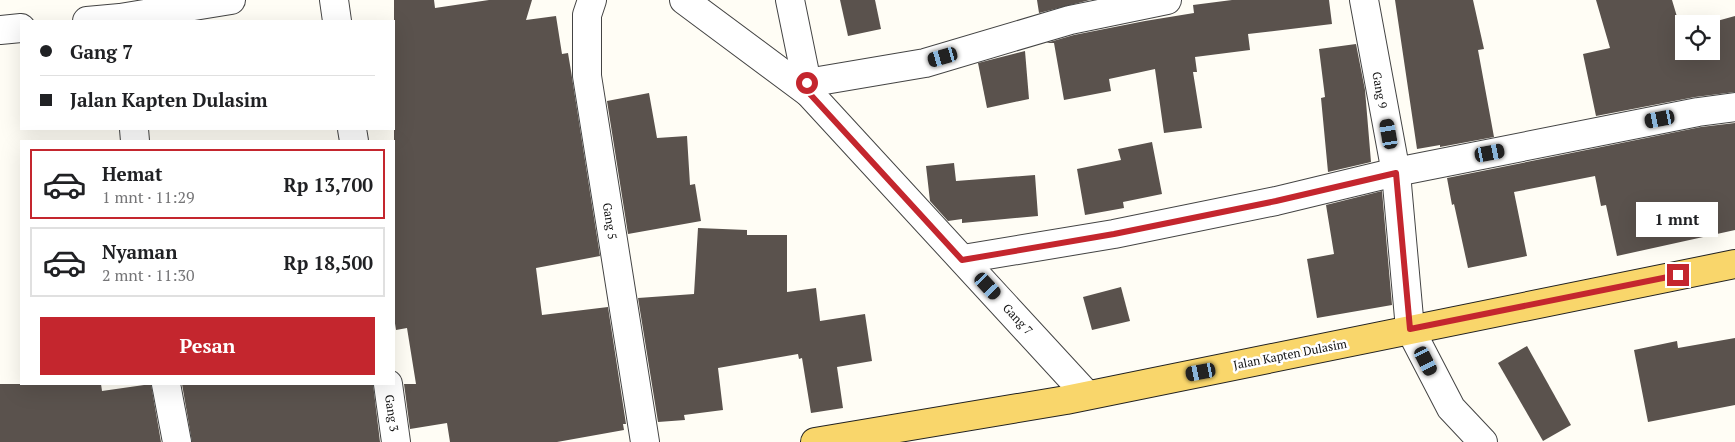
<!DOCTYPE html>
<html lang="id">
<head>
<meta charset="utf-8">
<style>
  body { margin:0; font-family:"PT Serif",serif; background:#f2f2f2; color:#202124; height:100vh; display:flex; flex-direction:column; font-size:19px; white-space:nowrap }
  * { box-sizing:border-box; margin:0 }
  p { font-size:16px; color:#757577 }
  .icon { flex:none; width:28px; height:28px; fill:none; stroke:currentColor; stroke-width:2; stroke-linecap:round; stroke-linejoin:round }
  .map { position:relative; flex:1; overflow:hidden }
  .drawer { position:absolute; left:20px; top:140px; width:375px; height:245px; display:flex; flex-direction:column; background:#fff; border-radius:0px; box-shadow:0 5px 20px #0002 }
  .drawer>* { flex:none }
  .hud { position:absolute; left:20px; top:20px; width:375px; height:110px; border-radius:0px; box-shadow:0 5px 20px #0002; display:grid; align-content:center; height:110px; padding:0 20px; background:#fff }
  .tools { position:absolute; left:1675px; top:15px; display:grid; gap:10px }
  .tools a { display:grid; place-items:center; width:45px; height:45px; border-radius:0px; background:#fff; box-shadow:0 5px 20px #0002; font-size:25px }
  .end { position:absolute; width:22px; height:22px; margin:-11px; border:6px solid #c4262e; background:#fff; box-shadow:0 0 0 2px #fff }
  .from { border-radius:50% }
  .bubble { position:absolute; height:35px; border-radius:0px; background:#fff; box-shadow:0 5px 20px #0002; font-size:16px; font-weight:800; line-height:35px; text-align:center }
  .car { position:absolute; width:15px; height:30px; margin:-15px -8px; border-radius:6px; box-shadow:0 0 4px 1px #0007; background:linear-gradient(#222 24%,#8ab4d8 0 40%,#222 0 76%,#8ab4d8 0 86%,#222 0) }
  .hud b { display:flex; align-items:center; gap:18px; height:48px; font-size:19px }
  .hud b+b { border-top:1px solid #e0e0e0 }
  .hud i { width:12px; height:12px; background:#202124 }
  ul { padding:9px 0 0; list-style:none }
  li { display:flex; align-items:center; gap:15px; height:70px; margin:0 10px 8px; padding:0 10px; border:2px solid #e0e0e0; border-radius:0px }
  li div { flex:1 }
  li b { display:block; font-size:19px }
  li em { font-style:normal; font-weight:800 }
  li.active { border-color:#c4262e }
  li>.icon { width:45px; height:45px; stroke-width:1.5 }
  .primary-button { display:flex; gap:10px; margin-top:auto; padding:10px 20px }
  .primary-button a { flex:1; height:58px; border-radius:0px; background:#c4262e; color:#fff; font-size:20px; font-weight:800; line-height:58px; text-align:center }
  .map>svg:first-child { display:block }
  .building { fill:#5a524d }
  .lines { fill:none; stroke-linecap:round; stroke-linejoin:round }
  .minor-casing { stroke:#444; stroke-width:30 }
  .major-casing { stroke:#222; stroke-width:30 }
  .minor { stroke:#fff; stroke-width:28 }
  .major { stroke:#f9d66b; stroke-width:28 }
  .route { stroke:#c4262e; stroke-width:6 }
  .labels { text-anchor:middle; dominant-baseline:central; stroke-width:5; stroke-linejoin:round; paint-order:stroke }
  .street-label { font-size:12px; fill:#111; stroke:#fff }
</style>
</head>
<body>
<div class="map">
<svg width="1735" height="442" viewBox="0 0 1735 442">
  <rect width="100%" height="100%" fill="#fffdf5"/>
  <!-- building -->
  <g class="building">
    <path d="M394,0H434L435,8L489,0H532L526,20L556,16L562,54L568,53L571,71L600,256L536,268L542,315L608,307L626,424H623L624,430L557,442H450L447,423L410,429L404,384H416L407,328L396,330L394,317Z"/>
    <path d="M840,0H875L881,29L848,36Z"/>
    <path d="M1037,0H1090L1039,13Z"/>
    <path d="M1232,0H1329L1332,24L1248,34L1250,50L1195,57L1197,72H1193L1202,128L1164,133L1155,69L1109,79L1111,91L1064,100L1054,43H1046L1074,35L1145,21L1194,13L1193,5Z"/>
    <path d="M1395,0H1473L1484,49L1478,50L1494,137L1440,147V145L1417,149Z"/>
    <path d="M1596,0H1672L1681,30L1684,29V51H1711V24H1706L1735,16V92L1695,97L1596,116L1583,54L1610,48Z"/>
    <path d="M1356,44L1365,90L1371,162L1328,172L1321,98L1325,97L1319,49Z"/>
    <path d="M1025,51L1029,99L987,108L978,63Z"/>
    <path d="M649,93L657,138L687,136L690,185L695,184L701,221L628,234L607,101Z"/>
    <path d="M1735,123V230L1617,256L1606,205L1601,206L1595,176L1514,192L1527,256L1468,268L1454,204L1452,205L1447,178L1701,127Z"/>
    <path d="M1152,142L1162,194L1123,202L1124,208L1085,215L1077,169L1121,160L1118,149Z"/>
    <path d="M954,163L956,181L1035,175L1038,216L962,223V219L948,221L930,201L926,166Z"/>
    <path d="M1382,191L1392,305L1317,318L1307,259L1334,254L1326,205Z"/>
    <path d="M698,228L747,230V235H787V292L816,288L820,321L865,314L872,361L837,367L843,408L811,413L802,358L799,359L798,354L718,368L723,410L684,415L685,420L658,422L638,298L694,294Z"/>
    <path d="M1121,287L1130,321L1092,330L1083,297Z"/>
    <path d="M1735,338V405L1648,422L1634,350L1677,341L1678,348Z"/>
    <path d="M1527,346L1571,425L1543,441L1498,363Z"/>
    <path d="M0,384H101L102,391L151,384L161,442H0Z"/>
    <path d="M182,384H373L380,442H192Z"/>
  </g>
  <g class="lines">
    <defs>
      <g id="minor">
        <path d="M334,0L337,21"/>
        <path d="M592,0L587,15V76L645,442"/>
        <path d="M684,0L809,93"/>
        <path d="M790,0L809,93L1087,395"/>
        <path d="M1364,0L1396,173L1410,329L1451,408L1483,442"/>
        <path d="M87,21L120,18L231,0"/>
        <path d="M0,30L21,28"/>
        <path d="M807,83L925,63L1070,20L1167,0"/>
        <path d="M134,129L135,141"/>
        <path d="M352,129L354,141"/>
        <path d="M963,259L1114,234L1276,201L1396,172L1698,112L1735,107"/>
        <path d="M166,384L177,442"/>
        <path d="M388,384L396,442"/>
      </g>
      <path id="major" d="M815,442L1066,400L1735,264"/>
    </defs>
    <!-- minor casing -->
    <use href="#minor" class="minor-casing"/>
    <!-- major casing -->
    <use href="#major" class="major-casing"/>
    <!-- minor -->
    <use href="#minor" class="minor"/>
    <!-- major -->
    <use href="#major" class="major"/>
  </g>
  <g class="lines">
    <!-- route -->
    <path class="route" d="M807,83L809,93L962,260L1114,234L1276,201L1396,173L1410,329L1678,275"/>
  </g>
  <g class="labels">
    <!-- street labels -->
    <g class="street-label">
      <text transform="translate(1380 90) rotate(80)">Gang 9</text>
      <text transform="translate(610 221) rotate(81)">Gang 5</text>
      <text transform="translate(1018 319) rotate(47)">Gang 7</text>
      <text transform="translate(1290 354) rotate(-11)">Jalan Kapten Dulasim</text>
      <text transform="translate(392 413) rotate(82)">Gang 3</text>
    </g>
  </g>
</svg>
<div class="tools">
<a><svg class="icon" aria-label="locate" viewBox="0 0 24 24"><circle cx="12" cy="12" r="6"/><path d="M12 2v4M12 18v4M2 12h4M18 12h4"/></svg></a>
</div>
<i class="end from" style="left:807px;top:83px"></i>
<i class="end" style="left:1678px;top:275px"></i>
<div class="bubble" style="left:1636px;top:202px;width:82px">1 mnt</div>
<i class="car" style="left:943px;top:57px;rotate:254deg"></i>
<i class="car" style="left:1660px;top:119px;rotate:259deg"></i>
<i class="car" style="left:1389px;top:134px;rotate:350deg"></i>
<i class="car" style="left:1490px;top:153px;rotate:79deg"></i>
<i class="car" style="left:988px;top:286px;rotate:137deg"></i>
<i class="car" style="left:1426px;top:361px;rotate:153deg"></i>
<i class="car" style="left:1201px;top:372px;rotate:259deg"></i>
<div class="hud">
<b><i class="from"></i>Gang 7</b>
<b><i></i>Jalan Kapten Dulasim</b>
</div>
<section class="drawer">
<ul>
<li class="active"><svg class="icon" aria-label="car" viewBox="0 0 24 24"><path d="M5 17H2v-5l4-1 3-4h7l3 4 3 1v5h-3M9 17h6M6 11h13"/><circle cx="7" cy="17" r="2"/><circle cx="17" cy="17" r="2"/></svg><div><b>Hemat</b><p>1 mnt · 11:29</p></div><em>Rp 13,700</em></li>
<li><svg class="icon" aria-label="car" viewBox="0 0 24 24"><path d="M5 17H2v-5l4-1 3-4h7l3 4 3 1v5h-3M9 17h6M6 11h13"/><circle cx="7" cy="17" r="2"/><circle cx="17" cy="17" r="2"/></svg><div><b>Nyaman</b><p>2 mnt · 11:30</p></div><em>Rp 18,500</em></li>
</ul>
<div class="primary-button"><a>Pesan</a></div>
</section>
</div>
</body>
</html>
